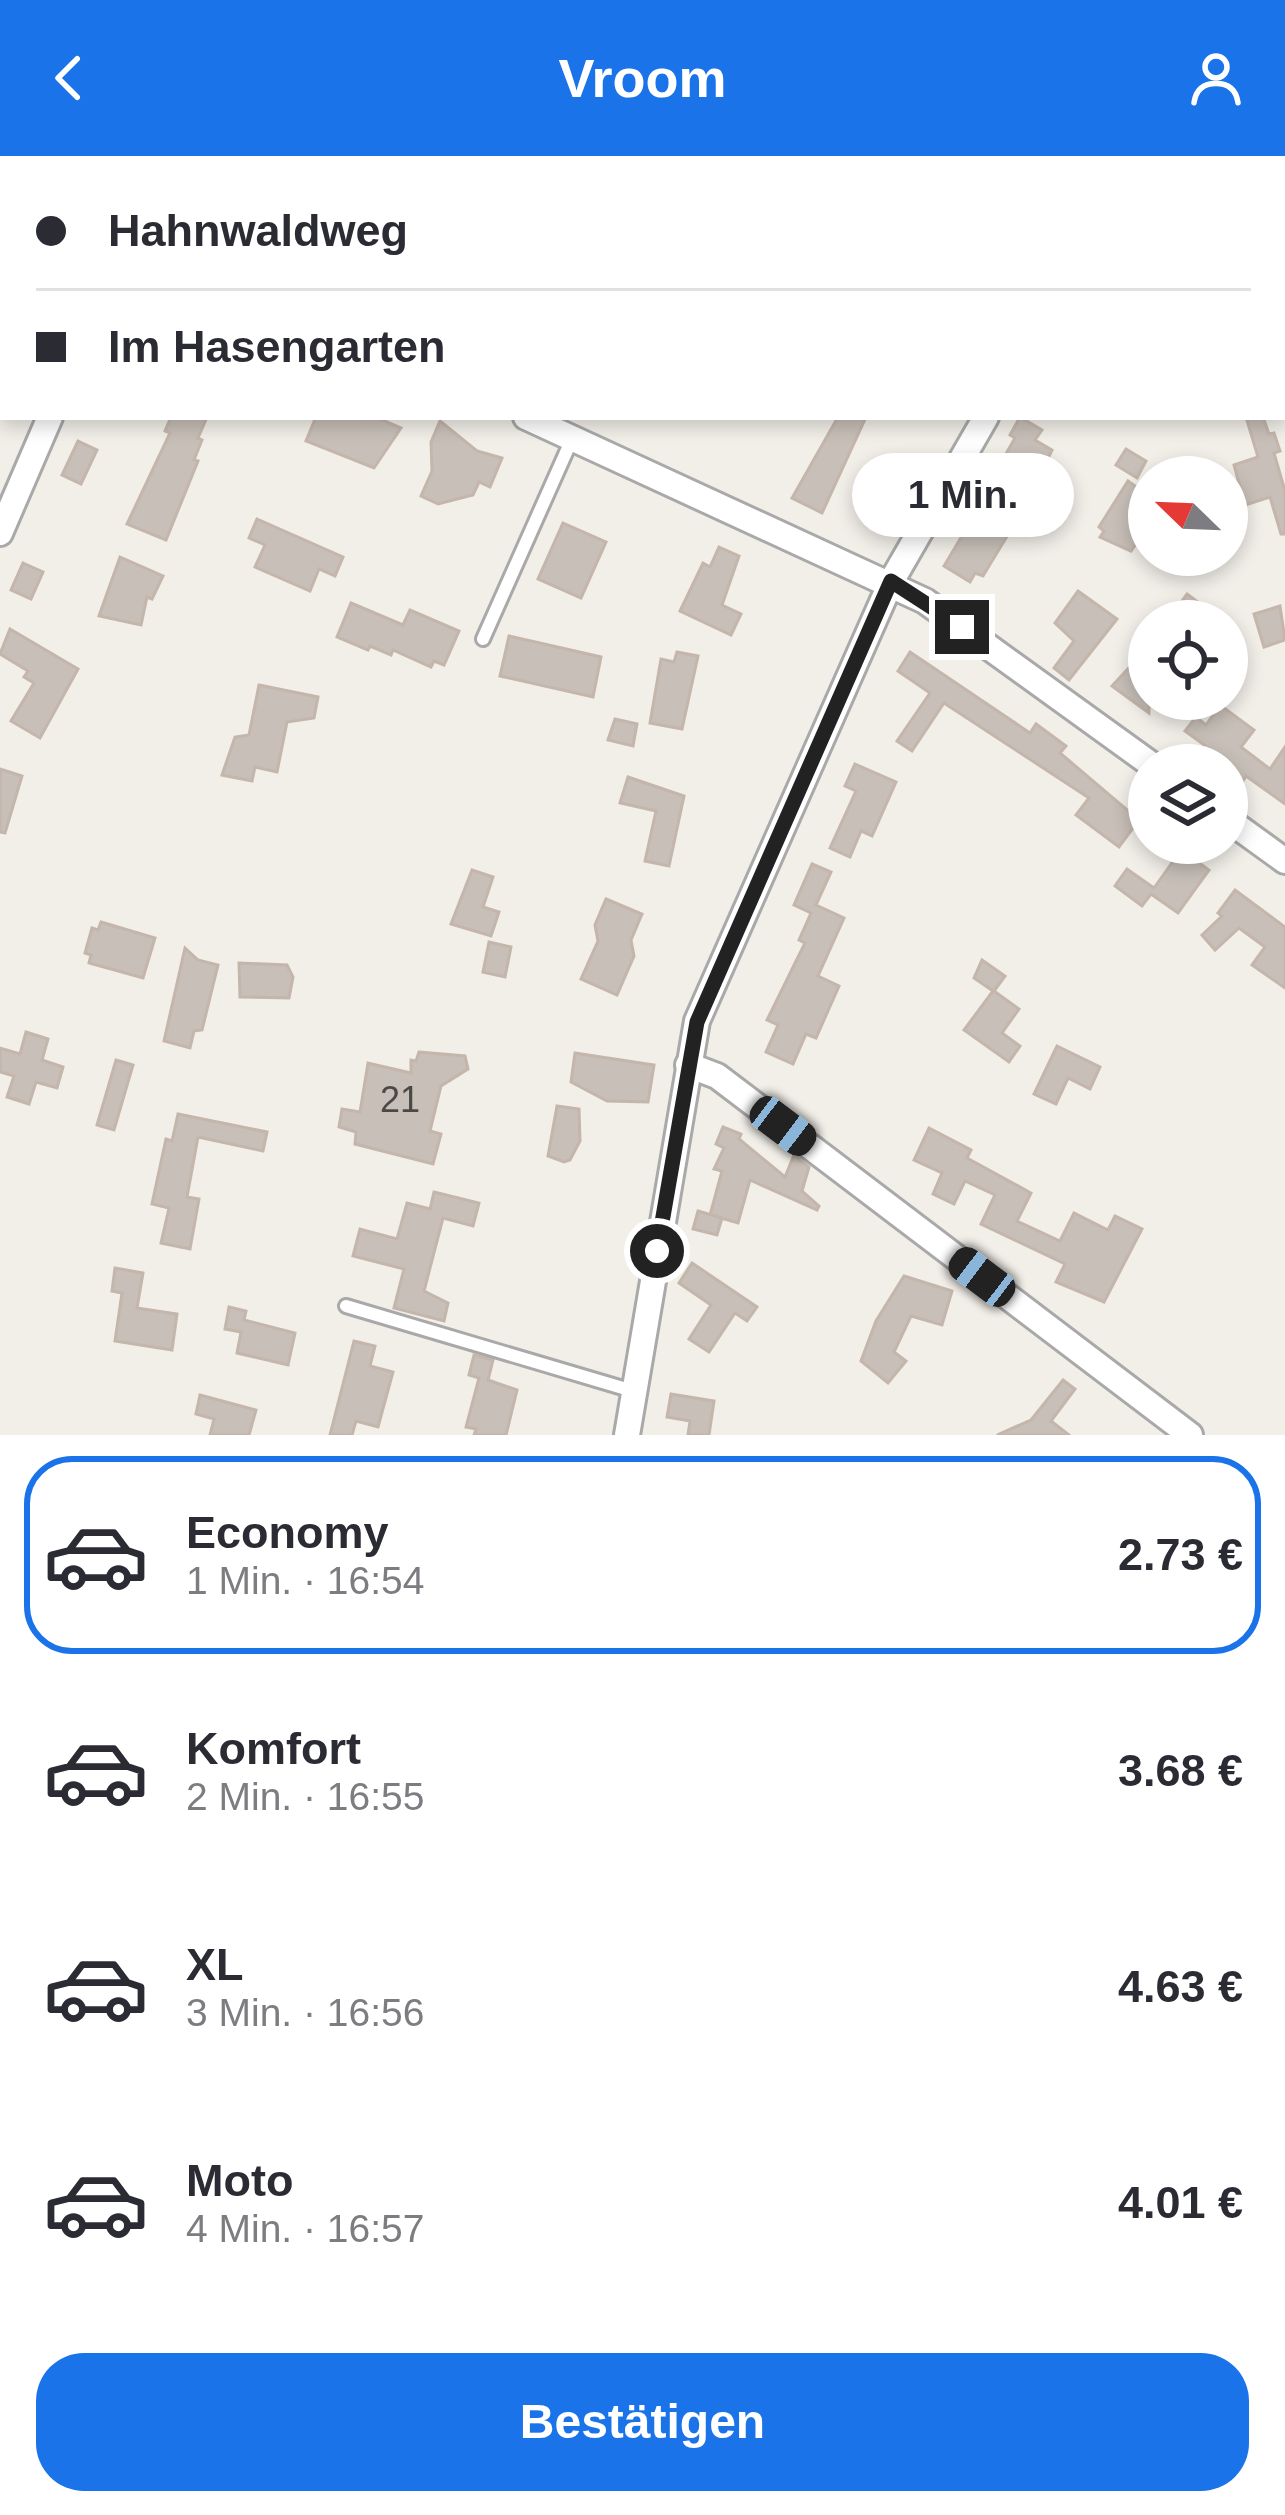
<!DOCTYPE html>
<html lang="de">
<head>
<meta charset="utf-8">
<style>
  body { margin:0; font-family:Arial,sans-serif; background:#f2f2f3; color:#2b2b33; height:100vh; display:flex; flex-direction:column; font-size:45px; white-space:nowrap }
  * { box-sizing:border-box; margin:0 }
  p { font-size:39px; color:#7c7c81 }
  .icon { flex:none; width:66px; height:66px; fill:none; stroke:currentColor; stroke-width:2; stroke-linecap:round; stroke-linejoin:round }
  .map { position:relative; height:1279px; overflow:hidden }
  .drawer { display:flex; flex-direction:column; background:#fff; flex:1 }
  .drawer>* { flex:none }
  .hud { position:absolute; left:0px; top:0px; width:1287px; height:264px; box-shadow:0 6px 18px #0003; display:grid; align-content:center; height:264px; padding:0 36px; background:#fff }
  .needle { width:78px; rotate:293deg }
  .fabs { position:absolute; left:1128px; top:300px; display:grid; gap:24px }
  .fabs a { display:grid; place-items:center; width:120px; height:120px; border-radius:50%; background:#fff; box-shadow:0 6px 18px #0003; font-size:60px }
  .end { position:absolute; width:54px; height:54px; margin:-27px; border:15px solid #222; background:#fff; box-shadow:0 0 0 6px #fff }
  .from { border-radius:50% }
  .bubble { position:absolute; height:84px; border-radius:42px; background:#fff; box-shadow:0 6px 18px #0003; font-size:39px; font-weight:700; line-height:84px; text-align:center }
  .car { position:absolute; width:36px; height:72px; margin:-36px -18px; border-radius:15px; box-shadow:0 0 9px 3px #0007; background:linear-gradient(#222 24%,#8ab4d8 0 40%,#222 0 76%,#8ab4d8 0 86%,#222 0) }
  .hud b { display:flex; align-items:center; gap:42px; height:114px; font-size:45px }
  .hud b+b { border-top:3px solid #e1e1e2 }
  .hud i { width:30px; height:30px; background:#2b2b33 }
  ul { padding:21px 0 0; list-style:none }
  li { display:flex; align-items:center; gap:36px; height:198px; margin:0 24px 18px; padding:0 12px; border:6px solid transparent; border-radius:48px }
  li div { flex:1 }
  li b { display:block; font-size:45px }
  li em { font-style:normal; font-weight:700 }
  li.current { border-color:#1a73e8 }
  li>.icon { width:108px; height:108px; stroke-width:1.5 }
  .button { display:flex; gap:24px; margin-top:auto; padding:24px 36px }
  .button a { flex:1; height:138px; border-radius:48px; background:#1a73e8; color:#fff; font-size:48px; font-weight:700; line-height:138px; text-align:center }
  header { display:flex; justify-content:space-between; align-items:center; height:156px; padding:0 36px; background:#1a73e8; color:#fff; font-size:54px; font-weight:700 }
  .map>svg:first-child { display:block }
  .building { fill:#c7bfb8; stroke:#c4b6ab; stroke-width:3 }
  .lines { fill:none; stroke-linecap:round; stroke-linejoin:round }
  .service-casing { stroke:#a9a9a9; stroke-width:18 }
  .minor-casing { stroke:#a9a9a9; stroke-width:30 }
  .service { stroke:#fff; stroke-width:12 }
  .minor { stroke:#fff; stroke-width:24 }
  .route { stroke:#222; stroke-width:15 }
  .labels { text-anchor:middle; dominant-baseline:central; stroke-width:9; stroke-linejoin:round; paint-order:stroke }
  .number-label { font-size:36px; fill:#4b4948 }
</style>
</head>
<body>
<header><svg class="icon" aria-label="back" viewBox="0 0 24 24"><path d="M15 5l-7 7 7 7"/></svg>Vroom<svg class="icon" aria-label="person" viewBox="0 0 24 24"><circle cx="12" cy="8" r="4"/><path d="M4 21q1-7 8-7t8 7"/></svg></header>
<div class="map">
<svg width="1285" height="1279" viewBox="0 0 1285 1279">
  <rect width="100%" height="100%" fill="#f2efe9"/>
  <!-- building -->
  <g class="building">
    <path d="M171,261H207L198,282L202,284L194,304L198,305L166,384L127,368L170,277L165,275Z"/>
    <path d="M316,261L380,263L401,272L374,312L306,285Z"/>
    <path d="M838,261H866L822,357L792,342Z"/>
    <path d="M1020,261L1042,274L1035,284L1052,294L1031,338L995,317L1015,282L1010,279Z"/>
    <path d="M1246,261H1263L1269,278L1274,277L1280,295L1274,297L1285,335V378H1281L1270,341L1245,349L1234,309L1258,301Z"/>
    <path d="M440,265L477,295L502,302L490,331L479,326L473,339L438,348L421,340L432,315L431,286Z"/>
    <path d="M78,285L97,294L81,328L62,319Z"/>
    <path d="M1126,293L1146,305L1137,322L1116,309Z"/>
    <path d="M1128,325L1149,340V369L1131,395L1100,381L1104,375L1099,371Z"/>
    <path d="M977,355L1009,377L983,420L975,417L970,426L944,410Z"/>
    <path d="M257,363L343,401L335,420L319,413L310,435L255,411L265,389L249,382Z"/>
    <path d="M563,367L606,386L581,442L538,423Z"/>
    <path d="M719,391L739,400L722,449L741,458L731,479L680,455L703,407L710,411Z"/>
    <path d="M120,401L163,420L152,443L147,441L141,469L99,460Z"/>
    <path d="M23,407L43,416L31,443L11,434Z"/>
    <path d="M1078,435L1117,463L1069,524L1054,512L1074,485L1055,467Z"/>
    <path d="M1187,438L1223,465H1167Z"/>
    <path d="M351,447L403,469L410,454L459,475L444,509L434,505L431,511L393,494L391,499L370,490L368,494L337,481Z"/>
    <path d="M1280,450L1285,484L1264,491L1254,458Z"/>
    <path d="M10,473L78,513L40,582L11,565L34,527L24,521L28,515L0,498Z"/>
    <path d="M509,480L601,501L593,541L500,520Z"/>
    <path d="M1149,490V557L1112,530Z"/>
    <path d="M677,496L698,500L682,573L650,567L661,503L674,506Z"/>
    <path d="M910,496L1030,577L1036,568L1066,590L1060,597L1139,664L1119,691L1076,659L1089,642L944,547L912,595L897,585L930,537L898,515Z"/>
    <path d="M259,529L318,541L314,562L287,566L277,616L255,611L252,625L222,619L235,581L249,579Z"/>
    <path d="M1220,549L1254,574L1241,591L1270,613L1285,591V648L1246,620L1243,625L1230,615L1233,610L1185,575L1196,561L1206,569Z"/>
    <path d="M615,563L637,568L633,590L608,584Z"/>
    <path d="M855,608L896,626L872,680L861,675L850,701L830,692L856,635L845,630Z"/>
    <path d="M0,613L22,620L5,677L0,676Z"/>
    <path d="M628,621L684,640L669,710L645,705L656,655L620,647Z"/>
    <path d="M1181,694L1209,714L1178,757L1151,738L1142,750L1115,730L1127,713L1154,732Z"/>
    <path d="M812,708L831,716L816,749L844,762L818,820L839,830L816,882L806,878L793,908L766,896L778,869L767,864L805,787L799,784L811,757L794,749Z"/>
    <path d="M472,714L493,721L483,751L499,756L491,780L451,768Z"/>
    <path d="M1235,734L1285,771V832L1252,809L1265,791L1239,772L1215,794L1202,779L1222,760L1218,757Z"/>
    <path d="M606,743L642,758L631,784L634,800L617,839L581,823L598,785L595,769Z"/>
    <path d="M101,766L155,782L143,822L89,807L91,799L85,797L92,772L98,774Z"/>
    <path d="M489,786L511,791L505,821L483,816Z"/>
    <path d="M185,792L198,804L218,809L202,874L194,875L190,892L164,885Z"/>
    <path d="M982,804L1005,820L994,835L1019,853L1002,877L1020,890L1009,906L964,874L993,835L974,822Z"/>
    <path d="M239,807L287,809L293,821L289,842L240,841Z"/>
    <path d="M26,876L48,883L42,904L63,911L57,932L36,926L29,948L7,941L14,920L0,916V892L20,898Z"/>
    <path d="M1057,890L1100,911L1090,933L1068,922L1056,948L1034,938Z"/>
    <path d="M419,896L465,900L468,913L441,930L430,975L441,978L433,1008L355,988L356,976L339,971L342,953L360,956L368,907L411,917V904L416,905Z"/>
    <path d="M575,897L654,909L648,946L607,945L571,926Z"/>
    <path d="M116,904L133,909L114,974L97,969Z"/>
    <path d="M557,950L579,953L580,985L570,1004L564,1006L548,1000Z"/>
    <path d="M178,958L267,976L263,995L198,981L187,1041L199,1043L190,1093L161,1087L169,1052L152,1048L166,983L172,985Z"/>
    <path d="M723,971L741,978L739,983L785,1021L794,999L809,1011L802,1035L819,1050L817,1054L750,1024L738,1067L710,1059L722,1015L714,1013L724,992L716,988Z"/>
    <path d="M929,972L971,994L967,1002L1031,1037L1017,1065L1060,1085L1074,1057L1108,1074L1115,1060L1142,1073L1104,1146L1056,1126L1065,1108L981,1068L995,1039L965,1025L954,1048L933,1038L942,1017L914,1004Z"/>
    <path d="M434,1036L479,1047L473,1070L443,1062L424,1135L448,1147L444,1165L394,1152L404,1113L353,1100L360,1073L397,1083L407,1047L430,1053Z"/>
    <path d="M698,1055L722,1062L717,1079L693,1073Z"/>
    <path d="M692,1107L757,1151L747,1165L735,1157L709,1196L689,1183L711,1149L679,1127Z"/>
    <path d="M115,1112L143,1117L137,1152L177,1158L172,1194L115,1185L122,1137L112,1135Z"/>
    <path d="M904,1120L952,1135L942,1169L911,1160L894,1196L906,1205L888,1227L861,1205L876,1165Z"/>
    <path d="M229,1151L246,1155L244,1164L295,1177L288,1209L237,1197L241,1176L225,1173Z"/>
    <path d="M354,1185L375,1190L370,1210L393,1216L378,1271L356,1265L352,1279H330Z"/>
    <path d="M474,1199L493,1204L488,1224L517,1234L506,1279H474L476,1273L466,1271L479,1222L469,1219Z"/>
    <path d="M1063,1224L1075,1233L1051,1265L1069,1279H997L1031,1264Z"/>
    <path d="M671,1238L714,1245L709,1279H688L690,1265L667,1261Z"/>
    <path d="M200,1239L256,1254L249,1279H210L214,1263L196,1258Z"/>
  </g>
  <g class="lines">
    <defs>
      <g id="service">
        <path d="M483,483L572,283"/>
        <path d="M346,1150L633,1235"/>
      </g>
      <g id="minor">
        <path d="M835,0L840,3"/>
        <path d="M1241,0L1242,3"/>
        <path d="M161,3L162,0"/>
        <path d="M1135,3L1137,0"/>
        <path d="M0,27L3,28"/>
        <path d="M1284,143L1285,146"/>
        <path d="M526,261L925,445L1152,609"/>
        <path d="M0,377L50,261"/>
        <path d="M1227,663L1285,705"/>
        <path d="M688,909L717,920L1190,1279"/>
        <path d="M627,1279L697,865L891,426L986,261"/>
      </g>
    </defs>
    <!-- service casing -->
    <use href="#service" class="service-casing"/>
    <!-- minor casing -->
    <use href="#minor" class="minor-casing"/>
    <!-- service -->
    <use href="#service" class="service"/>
    <!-- minor -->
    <use href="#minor" class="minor"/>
  </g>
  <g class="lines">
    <!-- route -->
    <path class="route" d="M657,1095L697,866L891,425L962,471"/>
  </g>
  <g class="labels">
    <!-- number labels -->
    <g class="number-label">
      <text x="400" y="943">21</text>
    </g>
  </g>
</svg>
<div class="fabs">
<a><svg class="needle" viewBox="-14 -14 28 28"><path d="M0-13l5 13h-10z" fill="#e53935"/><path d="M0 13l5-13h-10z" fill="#7c7c81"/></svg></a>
<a><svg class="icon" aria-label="locate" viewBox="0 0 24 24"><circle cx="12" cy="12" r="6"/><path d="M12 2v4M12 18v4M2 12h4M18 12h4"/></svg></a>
<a><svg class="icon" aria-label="layers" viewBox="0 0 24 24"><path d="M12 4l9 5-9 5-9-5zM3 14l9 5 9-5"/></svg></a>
</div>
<i class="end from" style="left:657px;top:1095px"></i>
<i class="end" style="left:962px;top:471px"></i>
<div class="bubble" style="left:852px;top:297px;width:222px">1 Min.</div>
<i class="car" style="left:783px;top:970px;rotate:127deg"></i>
<i class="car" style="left:982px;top:1121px;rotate:307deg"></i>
<div class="hud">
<b><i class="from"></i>Hahnwaldweg</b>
<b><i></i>Im Hasengarten</b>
</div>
</div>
<section class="drawer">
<ul>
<li class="current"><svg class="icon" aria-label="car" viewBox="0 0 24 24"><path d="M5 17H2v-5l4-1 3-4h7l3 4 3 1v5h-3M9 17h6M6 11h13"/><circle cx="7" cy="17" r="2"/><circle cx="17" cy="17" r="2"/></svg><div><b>Economy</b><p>1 Min. · 16:54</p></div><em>2.73 €</em></li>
<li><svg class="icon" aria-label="car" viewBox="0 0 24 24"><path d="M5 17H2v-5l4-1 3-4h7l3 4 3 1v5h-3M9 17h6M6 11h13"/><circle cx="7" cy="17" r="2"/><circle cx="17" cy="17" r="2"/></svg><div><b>Komfort</b><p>2 Min. · 16:55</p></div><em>3.68 €</em></li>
<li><svg class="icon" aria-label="car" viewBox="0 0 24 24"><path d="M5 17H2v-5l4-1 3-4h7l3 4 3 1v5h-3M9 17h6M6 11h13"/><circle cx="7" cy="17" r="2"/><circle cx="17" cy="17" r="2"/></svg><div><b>XL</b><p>3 Min. · 16:56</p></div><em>4.63 €</em></li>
<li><svg class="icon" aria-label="car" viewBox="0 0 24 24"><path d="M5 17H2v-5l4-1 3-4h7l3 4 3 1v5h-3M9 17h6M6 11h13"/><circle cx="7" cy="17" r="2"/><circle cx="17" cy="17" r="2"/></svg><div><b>Moto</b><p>4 Min. · 16:57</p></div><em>4.01 €</em></li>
</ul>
<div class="button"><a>Bestätigen</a></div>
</section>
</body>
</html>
